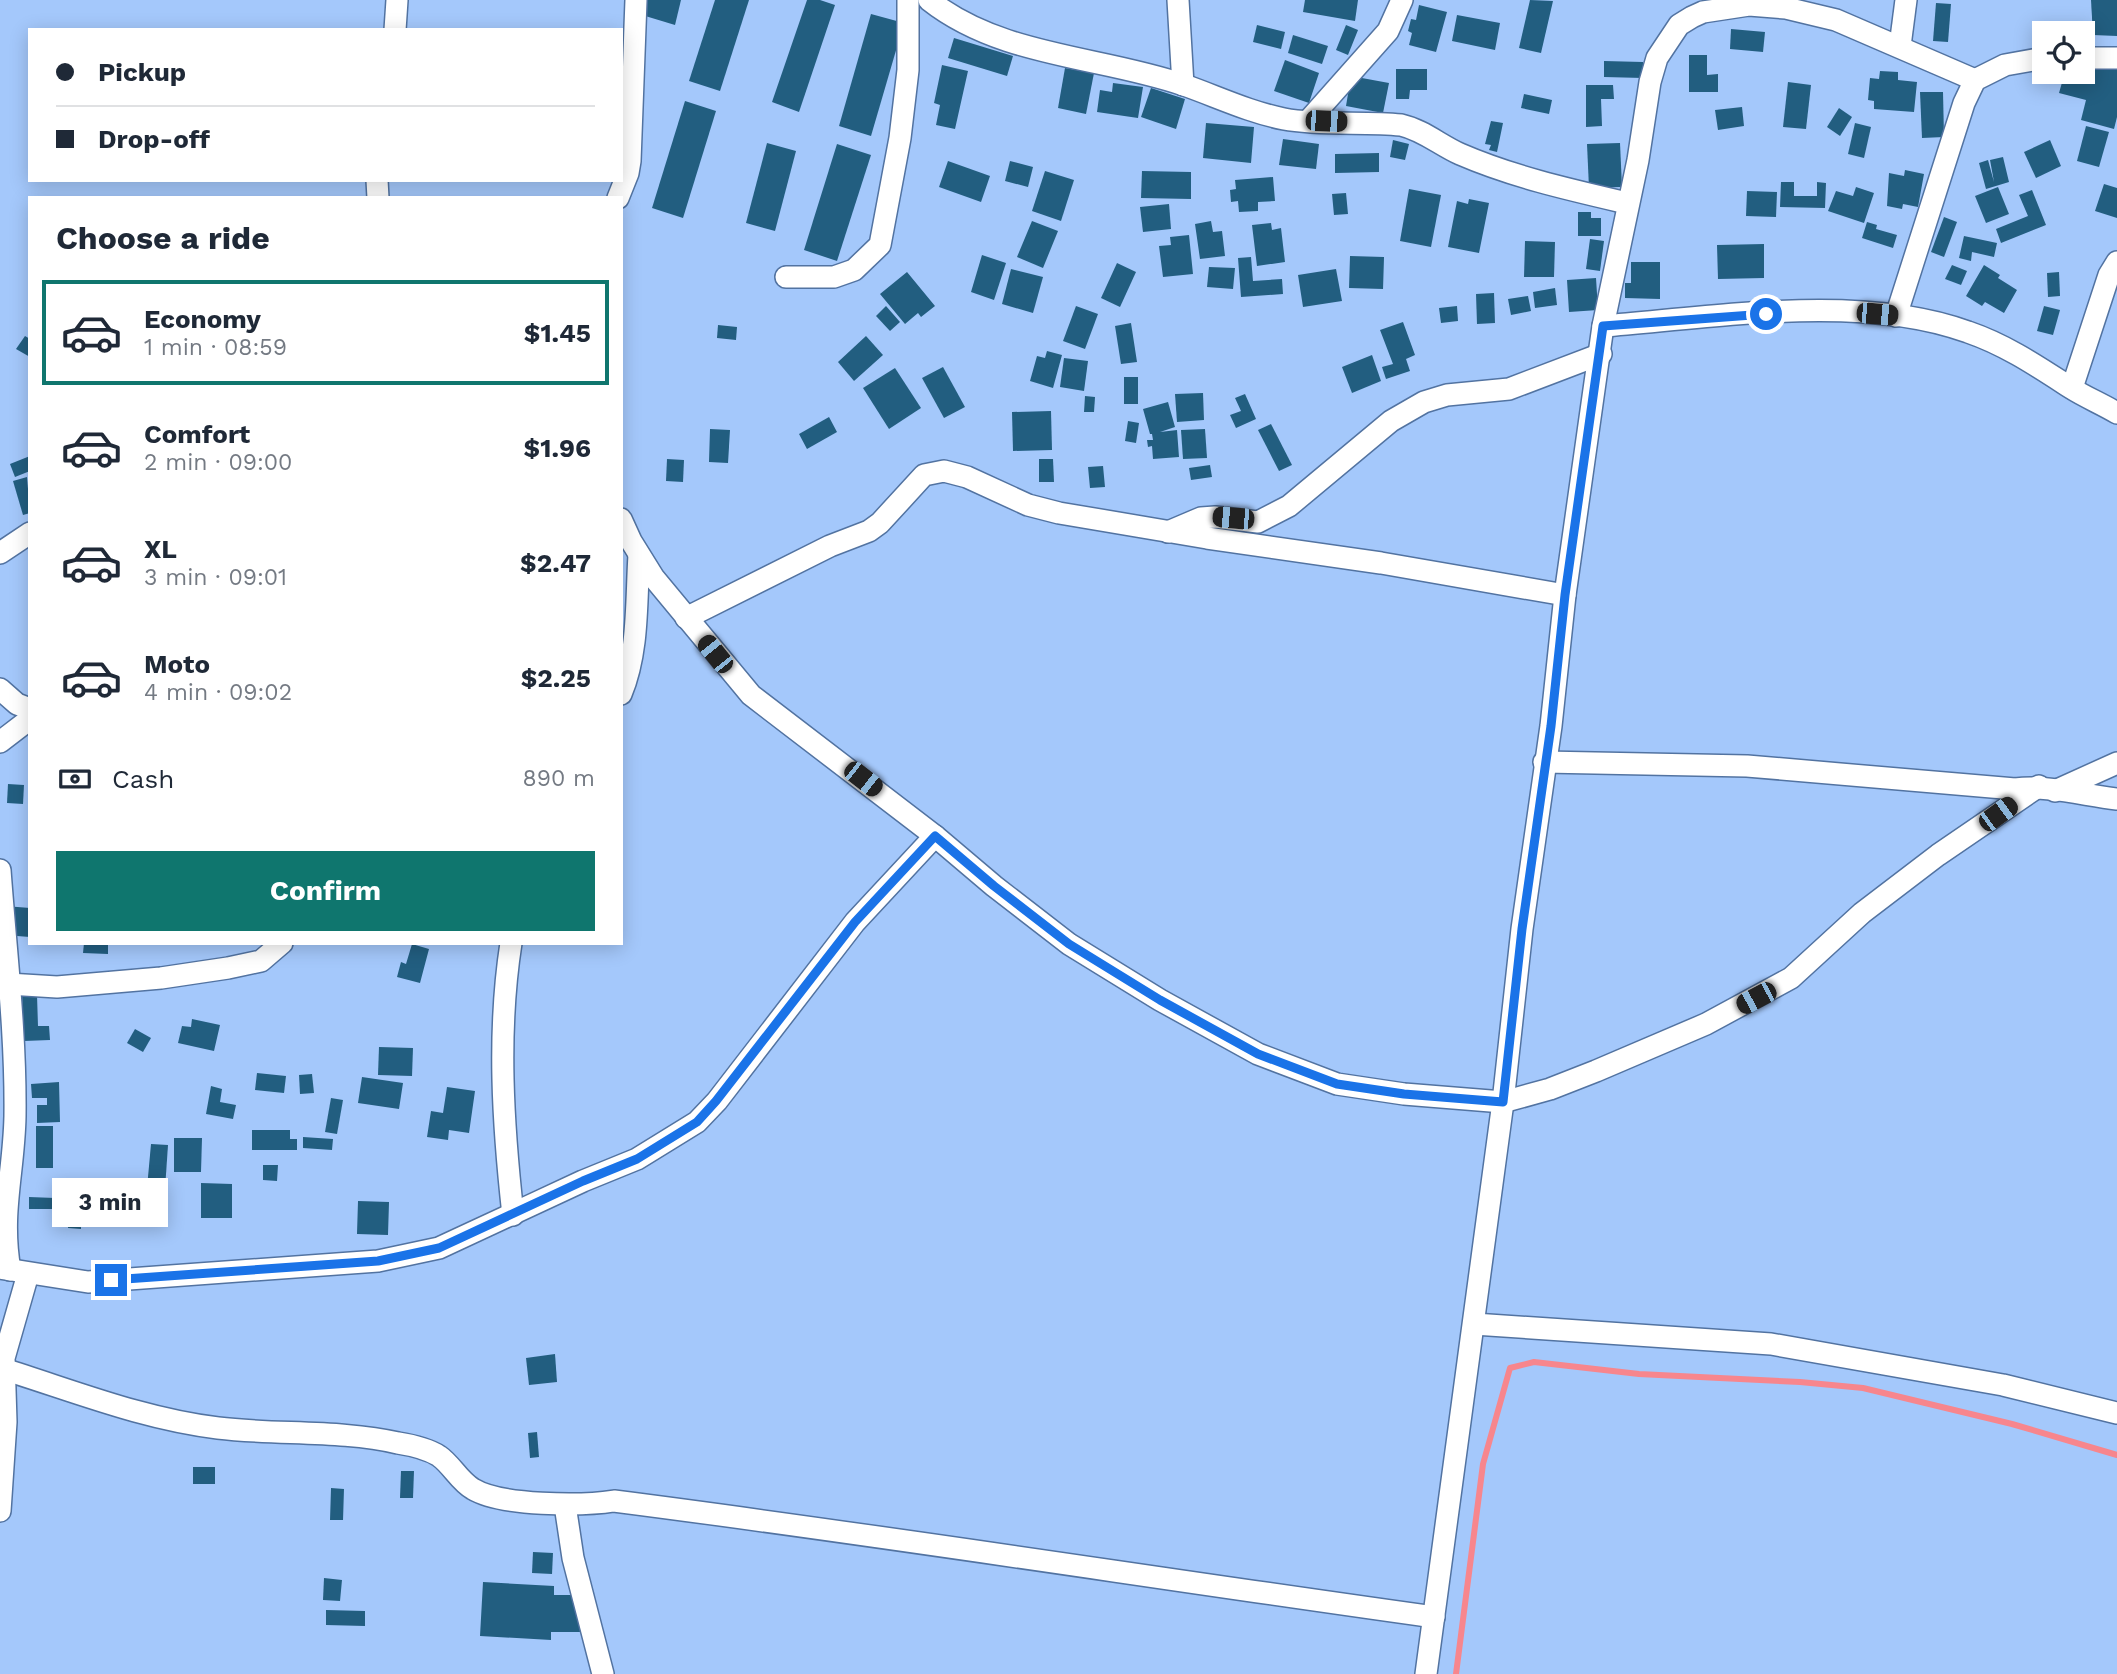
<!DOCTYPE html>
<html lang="en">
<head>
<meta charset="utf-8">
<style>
  body { margin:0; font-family:"Work Sans",sans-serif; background:#f2f2f3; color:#1f2937; height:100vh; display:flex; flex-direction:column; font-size:26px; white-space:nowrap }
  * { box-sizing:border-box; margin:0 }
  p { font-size:23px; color:#747a83 }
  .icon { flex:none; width:38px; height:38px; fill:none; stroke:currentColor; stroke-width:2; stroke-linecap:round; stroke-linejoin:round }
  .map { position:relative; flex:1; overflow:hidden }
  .panel { position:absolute; left:28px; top:196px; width:595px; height:749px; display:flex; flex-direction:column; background:#fff; border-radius:0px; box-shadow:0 4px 18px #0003 }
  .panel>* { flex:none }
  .banner { position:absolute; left:28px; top:28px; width:595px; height:154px; border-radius:0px; box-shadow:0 4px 18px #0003; display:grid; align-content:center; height:154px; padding:0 28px; background:#fff }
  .controls { position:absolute; left:2032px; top:21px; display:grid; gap:14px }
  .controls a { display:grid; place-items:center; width:63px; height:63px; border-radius:0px; background:#fff; box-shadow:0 4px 18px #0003; font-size:35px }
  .end { position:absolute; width:32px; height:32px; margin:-16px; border:9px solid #1a73e8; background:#fff; box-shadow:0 0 0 4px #fff }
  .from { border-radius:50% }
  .bubble { position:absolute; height:49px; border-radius:0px; background:#fff; box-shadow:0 4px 18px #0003; font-size:23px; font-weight:700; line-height:49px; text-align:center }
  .car { position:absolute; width:21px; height:42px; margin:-21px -10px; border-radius:9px; box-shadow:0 0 5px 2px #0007; background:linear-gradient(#222 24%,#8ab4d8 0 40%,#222 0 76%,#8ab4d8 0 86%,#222 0) }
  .banner b { display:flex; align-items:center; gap:24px; height:66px; font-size:26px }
  .banner b+b { border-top:2px solid #e0e1e3 }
  .banner i { width:18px; height:18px; background:#1f2937 }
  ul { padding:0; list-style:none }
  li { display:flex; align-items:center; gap:21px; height:105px; margin:0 14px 10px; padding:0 14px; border:4px solid transparent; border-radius:0px }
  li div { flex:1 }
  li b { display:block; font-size:26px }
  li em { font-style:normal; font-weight:700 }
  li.current { border-color:#0f766e }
  li>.icon { width:63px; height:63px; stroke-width:1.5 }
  h2 { padding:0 28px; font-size:32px; line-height:84px }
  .pay { display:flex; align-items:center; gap:18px; height:77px; padding:0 28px; font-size:26px }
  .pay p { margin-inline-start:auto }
  .primary-button { display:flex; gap:14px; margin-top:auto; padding:14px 28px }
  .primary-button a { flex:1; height:80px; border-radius:0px; background:#0f766e; color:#fff; font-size:28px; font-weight:700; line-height:80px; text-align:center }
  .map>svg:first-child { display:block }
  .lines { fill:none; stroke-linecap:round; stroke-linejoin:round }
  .stream { stroke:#f7868d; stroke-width:6 }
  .building { fill:#225e80 }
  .street-casing { stroke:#5273a1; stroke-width:24 }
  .street { stroke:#fff; stroke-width:21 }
  .route { stroke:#1a73e8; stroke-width:9 }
</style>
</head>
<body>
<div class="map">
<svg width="2117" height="1674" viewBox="0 0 2117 1674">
  <rect width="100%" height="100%" fill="#a4c8fb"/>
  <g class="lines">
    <!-- stream -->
    <path class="stream" d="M1456,1674L1483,1464L1510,1368L1534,1362L1639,1374L1800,1382L1863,1388L2012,1424L2117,1455"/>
  </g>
  <!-- building -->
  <g class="building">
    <path d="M646,0H681L675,25L642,15Z"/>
    <path d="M715,0H749L720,91L689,81Z"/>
    <path d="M807,0H820L835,5L799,112L772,102Z"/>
    <path d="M1305,0H1358L1355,21L1303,12Z"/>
    <path d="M1530,0L1553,1L1541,53L1519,48Z"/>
    <path d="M2091,0H2117V36L2093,35Z"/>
    <path d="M1936,3L1951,4L1948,42L1933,41Z"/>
    <path d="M1419,5L1447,12L1436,52L1409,45L1412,33L1408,31L1411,19L1416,20Z"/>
    <path d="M871,14L904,23L871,136L839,126Z"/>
    <path d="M1457,15L1500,23L1495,50L1452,41Z"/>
    <path d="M1257,25L1285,32L1281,49L1253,42Z"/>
    <path d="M1346,25L1358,30L1348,55L1336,50Z"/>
    <path d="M1731,29L1765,32L1763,52L1730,49Z"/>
    <path d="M1293,35L1328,46L1322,64L1288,53Z"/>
    <path d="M954,38L1013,56L1007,76L948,58Z"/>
    <path d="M1689,55H1707V75L1718,74V92H1689Z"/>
    <path d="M1285,60L1319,73L1309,103L1274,91Z"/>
    <path d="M2082,60L2117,69V117L2114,129L2081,120L2086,100L2059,93L2063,79L2076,82L2079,72H2082Z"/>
    <path d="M1604,61L1643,62V78L1604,77Z"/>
    <path d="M942,65L968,71L955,129L936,125L940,105L934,103Z"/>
    <path d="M1065,68L1094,73L1086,114L1058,108Z"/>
    <path d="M1396,69H1427V90H1410L1409,99H1396Z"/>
    <path d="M1880,71L1898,72V80L1917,82L1914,112L1874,109V101L1868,100L1870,78L1879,79Z"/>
    <path d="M1351,76L1389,83L1383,113L1346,106Z"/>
    <path d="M1788,82L1811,85L1806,129L1783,127Z"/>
    <path d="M1113,83L1143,87L1138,118L1097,112L1100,90L1112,92Z"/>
    <path d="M1586,85H1613L1614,99H1601L1602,126L1586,127Z"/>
    <path d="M1151,88L1185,99L1176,129L1141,117Z"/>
    <path d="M1920,92H1943L1944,137L1922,138Z"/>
    <path d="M1524,94L1552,100L1549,114L1521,108Z"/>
    <path d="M685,101L716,111L683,218L652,208Z"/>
    <path d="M1742,107L1744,126L1718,130L1715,110Z"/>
    <path d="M1839,108L1852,117L1840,136L1827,127Z"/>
    <path d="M1491,121L1503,123L1497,152L1489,150L1491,145L1485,144Z"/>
    <path d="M1206,123L1254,127L1251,163L1203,158Z"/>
    <path d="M1855,123L1871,127L1864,158L1848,154Z"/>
    <path d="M2086,126L2109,132L2099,167L2077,161Z"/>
    <path d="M1283,139L1319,144L1316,169L1279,165Z"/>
    <path d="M1393,140L1409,144L1405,160L1390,157Z"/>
    <path d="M2050,140L2061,166L2036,178L2024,152Z"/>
    <path d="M767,143L796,151L775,231L746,223Z"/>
    <path d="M1620,143L1622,187L1589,188L1587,144Z"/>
    <path d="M837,144L871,155L837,261L804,250Z"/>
    <path d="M1379,153V172L1335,173V154Z"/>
    <path d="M2003,157L2009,182L1986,189L1979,163L1988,160L1994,182L1990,160Z"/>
    <path d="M948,161L990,176L981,202L939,187Z"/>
    <path d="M1010,161L1033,167L1028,187L1005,181Z"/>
    <path d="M1905,170L1924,174L1918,207L1903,204L1902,209L1887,206L1889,173L1904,176Z"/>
    <path d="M1045,171L1074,180L1061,221L1032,211Z"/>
    <path d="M1142,171L1191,172V199L1141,198Z"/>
    <path d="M1273,177L1275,201L1258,202V211L1239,212L1238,201L1231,202L1230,190L1236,189L1235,180Z"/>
    <path d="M1781,182H1794V196H1817V182L1826,183L1825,208L1780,207Z"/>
    <path d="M2104,184L2117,188V218L2095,211Z"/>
    <path d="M1856,187L1874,193L1864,223L1828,211L1836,191L1853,196Z"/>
    <path d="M1998,187L2009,214L1986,223L1975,196Z"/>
    <path d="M1409,189L1441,195L1431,247L1400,241Z"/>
    <path d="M2032,190L2046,225L2001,243L1996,229L2028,216L2019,195Z"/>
    <path d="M1747,191L1777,192L1776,217L1746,216Z"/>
    <path d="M1346,193L1348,214L1334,215L1332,194Z"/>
    <path d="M1469,199L1489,203L1479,253L1448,247L1457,201L1468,204Z"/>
    <path d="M1169,204L1171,229L1143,232L1140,207Z"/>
    <path d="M1578,212H1591V218H1601V236H1578Z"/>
    <path d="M1944,217L1957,222L1944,257L1931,252Z"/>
    <path d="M1032,221L1058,231L1043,268L1017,257Z"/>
    <path d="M1211,221L1213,232L1222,231L1225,256L1200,259L1195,224Z"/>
    <path d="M1867,222L1877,225L1876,229L1897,235L1893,248L1862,238Z"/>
    <path d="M1271,223L1272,230L1281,228L1285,262L1257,266L1252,225Z"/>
    <path d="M1189,235L1193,274L1163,277L1159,246L1171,245L1170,237Z"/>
    <path d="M1964,236L1997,243L1994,257L1972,252L1971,261L1959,258Z"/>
    <path d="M1590,239L1604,241L1600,271L1586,269Z"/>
    <path d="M1525,241L1555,242L1554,277H1524Z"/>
    <path d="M1764,244V278L1718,279L1717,245Z"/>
    <path d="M982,255L1006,263L994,300L971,292Z"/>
    <path d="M1350,256L1384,257L1383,289L1349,288Z"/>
    <path d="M1251,257L1253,281L1282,279L1283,294L1241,297L1238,258Z"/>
    <path d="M1631,262H1660V299L1625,298V283H1631Z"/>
    <path d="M1117,263L1136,272L1120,307L1101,298Z"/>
    <path d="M1952,265L1967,271L1961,285L1945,279Z"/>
    <path d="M1984,265L2000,275L1998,278L2017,290L2004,313L1985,302L1982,306L1966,296Z"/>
    <path d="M1209,267L1235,268L1233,289L1207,287Z"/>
    <path d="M1011,269L1043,277L1033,313L1002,304Z"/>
    <path d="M1336,269L1342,301L1303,307L1298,275Z"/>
    <path d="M907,272L935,306L921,317L918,313L905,324L880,294Z"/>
    <path d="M2059,272L2060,296L2048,297L2047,273Z"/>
    <path d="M1596,278L1598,310L1569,312L1567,280Z"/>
    <path d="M1555,288L1557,305L1535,308L1533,292Z"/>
    <path d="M1494,293L1495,323L1477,324L1476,294Z"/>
    <path d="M1528,296L1531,311L1511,315L1508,299Z"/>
    <path d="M886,306L900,322L890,331L876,316Z"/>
    <path d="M1076,306L1098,314L1085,349L1063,341Z"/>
    <path d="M1457,306L1458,321L1441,323L1439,308Z"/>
    <path d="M2044,306L2060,310L2053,335L2037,331Z"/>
    <path d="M1403,322L1415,355L1406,359L1410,371L1386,379L1382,367L1393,364L1380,330Z"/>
    <path d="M1131,323L1137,362L1121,364L1115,326Z"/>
    <path d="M718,325L737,327L736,340L717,338Z"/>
    <path d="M25,336L30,339V357L16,349Z"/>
    <path d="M866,336L883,355L854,381L838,362Z"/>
    <path d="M1047,351L1062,355L1053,388L1030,381L1037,356L1045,358Z"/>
    <path d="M1372,355L1381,381L1352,393L1342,367Z"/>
    <path d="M1064,358L1088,361L1084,391L1060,387Z"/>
    <path d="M943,367L965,407L944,418L922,378Z"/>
    <path d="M895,368L921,408L889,429L863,388Z"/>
    <rect x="1124" y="377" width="14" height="27"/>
    <path d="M1203,393L1204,420L1177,422L1175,394Z"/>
    <path d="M1245,394L1256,419L1236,428L1230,415L1241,411L1235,398Z"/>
    <path d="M1085,396L1095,397L1094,412H1084Z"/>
    <path d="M1168,402L1175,427L1160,432L1177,430L1179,457L1153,459L1152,446L1148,447L1147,440H1153L1152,434H1150L1143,409Z"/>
    <path d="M1051,411L1052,450L1013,451L1012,412Z"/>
    <path d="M829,417L837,432L807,449L799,434Z"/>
    <path d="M1128,421L1139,423L1136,443L1125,441Z"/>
    <path d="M1271,424L1292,465L1279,471L1258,430Z"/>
    <path d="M710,429L730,430L728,463L709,462Z"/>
    <path d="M1205,429L1207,458L1183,459L1181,430Z"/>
    <path d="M30,456V471L15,477L10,464Z"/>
    <path d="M667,459L684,460L683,482L666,481Z"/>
    <path d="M1039,459H1053L1054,482H1039Z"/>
    <path d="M1210,465L1212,477L1191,480L1189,468Z"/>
    <path d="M1103,466L1105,487L1090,488L1088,467Z"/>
    <path d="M27,477L30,513L23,515L13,481Z"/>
    <path d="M8,784L24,785L23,804L7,803Z"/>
    <path d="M5,906L30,908V937L4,935Z"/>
    <path d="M84,943H108V954L83,953Z"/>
    <path d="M412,944L429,949L420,983L397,977L401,962L406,964Z"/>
    <path d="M22,995H37L38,1026H49L50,1040L24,1041Z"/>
    <path d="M192,1019L220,1025L214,1051L178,1043L182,1026L191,1027Z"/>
    <path d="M135,1029L151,1038L143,1052L127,1043Z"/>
    <path d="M379,1047L413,1048L412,1076L378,1075Z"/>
    <path d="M257,1073L286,1076L284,1093L255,1090Z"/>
    <path d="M312,1074L314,1093L300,1094L299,1075Z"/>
    <path d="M362,1077L403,1083L399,1109L358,1103Z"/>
    <path d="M59,1082L60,1122L37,1123V1105H47V1098H32L31,1084Z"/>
    <path d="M211,1086L222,1089L220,1102L236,1105L233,1119L206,1114Z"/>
    <path d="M447,1087L475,1091L469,1133L449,1130L448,1140L427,1137L431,1111L443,1113Z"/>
    <path d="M331,1098L343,1100L337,1134L325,1132Z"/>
    <rect x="36" y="1126" width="17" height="42"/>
    <path d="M252,1130H290V1139H297V1150H252Z"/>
    <path d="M303,1137L333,1139L332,1150L303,1148Z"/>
    <path d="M174,1138H202L201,1172H174Z"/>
    <path d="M151,1144L168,1145L165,1189L147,1188Z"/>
    <path d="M263,1165H278L277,1181L263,1180Z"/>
    <path d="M201,1183L232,1184V1218H201Z"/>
    <path d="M146,1194L160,1196L158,1219L144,1217Z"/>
    <path d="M70,1195L112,1197V1208L81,1207V1229L68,1228Z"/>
    <path d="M29,1197L55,1198V1209H29Z"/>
    <path d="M358,1201L389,1202L388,1235L357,1234Z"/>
    <path d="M555,1354L557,1382L529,1385L526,1358Z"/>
    <path d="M537,1432L539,1457L530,1458L528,1433Z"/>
    <rect x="193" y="1467" width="22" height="17"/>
    <path d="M401,1471H414L413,1498H400Z"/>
    <path d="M331,1488L344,1489L343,1520H330Z"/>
    <path d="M533,1552L553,1553L552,1574L532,1573Z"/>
    <path d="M324,1578L342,1580L340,1601L323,1600Z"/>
    <path d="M483,1582L554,1586V1595H580V1632H551V1640L480,1636Z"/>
    <path d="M326,1610L365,1611V1626L326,1625Z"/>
  </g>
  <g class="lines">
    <defs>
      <g id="street">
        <path d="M929,0C1001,57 1100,56 1184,85C1218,97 1249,112 1284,119C1321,126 1364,121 1401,125C1423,130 1440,145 1460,154C1513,177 1571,190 1627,203"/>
        <path d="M1178,0L1183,85"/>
        <path d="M395,30L397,0"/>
        <path d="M1900,46L1906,0"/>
        <path d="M2082,58H2117"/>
        <path d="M1309,120L1388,31L1402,0"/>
        <path d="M377,180L378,198"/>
        <path d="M618,198L628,173L630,161L636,0"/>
        <path d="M786,277H834L854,270L880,245L900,138L908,70V0"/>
        <path d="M1896,316L1964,103L1975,80L2005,65L2044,58"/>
        <path d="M1603,326C1715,317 1862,293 1968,332C2006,345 2037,366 2071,388C2085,397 2102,404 2117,413"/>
        <path d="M2072,388L2109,275L2117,262"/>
        <path d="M621,519L631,541L654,578L751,695L935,836L994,886L1069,944L1160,1000L1258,1054L1337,1084L1404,1094L1503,1102L1550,1089L1596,1071L1706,1024L1791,978L1862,913L1938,855L2039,786"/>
        <path d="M1168,532L1201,518L1215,517L1258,522L1289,506L1391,421L1424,402L1447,395L1509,389L1601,354"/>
        <path d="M0,553L30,533"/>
        <path d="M686,618L830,546L869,531L880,523L924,475L944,471L967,477L1028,505L1059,513L1207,538L1381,563L1565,595"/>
        <path d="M0,689L17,704L30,709"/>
        <path d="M621,694C639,651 636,601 639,555"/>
        <path d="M0,742L30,719"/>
        <path d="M1544,762L1747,766L2015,789C2048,785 2083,795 2117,799"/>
        <path d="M2055,791L2117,763"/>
        <path d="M0,870C6,952 16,1034 15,1116C14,1172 0,1213 10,1270"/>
        <path d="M511,943C497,1033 503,1125 513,1215"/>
        <path d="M8,984L57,987L161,978L228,968L261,961L282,943"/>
        <path d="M0,1268L88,1282L378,1261L439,1248L583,1181L637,1159L697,1122L717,1101L855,922L935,836"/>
        <path d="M1474,1324L1771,1344L2003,1385L2117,1413"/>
        <path d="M3,1369C74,1391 143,1419 218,1428C276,1435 343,1430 398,1443C411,1445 428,1449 439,1456C452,1465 459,1481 473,1489C501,1506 582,1506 614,1501C888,1536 1160,1579 1434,1617"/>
        <path d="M565,1505L573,1558L603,1674"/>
        <path d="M0,1511L6,1422L4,1358L28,1274"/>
        <path d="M1426,1674L1503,1102L1522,929L1551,726L1565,595L1603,326L1638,160L1650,82L1657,58L1679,25L1692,17L1703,12L1749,5L1786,8L1836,20L1975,80"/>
      </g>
    </defs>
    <!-- street casing -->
    <use href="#street" class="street-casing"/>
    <!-- street -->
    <use href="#street" class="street"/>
  </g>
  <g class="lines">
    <!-- route -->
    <path class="route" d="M111,1280L378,1261L439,1248L583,1181L637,1159L697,1122L716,1101L855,922L935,836L994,886L1069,944L1160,1000L1258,1054L1337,1084L1404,1094L1503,1102L1522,929L1551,726L1565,595L1603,326L1766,314"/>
  </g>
</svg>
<div class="controls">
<a><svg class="icon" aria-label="locate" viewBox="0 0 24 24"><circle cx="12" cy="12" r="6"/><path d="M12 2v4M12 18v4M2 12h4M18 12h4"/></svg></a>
</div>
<i class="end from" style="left:1766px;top:314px"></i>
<i class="end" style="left:111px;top:1280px"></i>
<div class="bubble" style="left:52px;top:1178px;width:116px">3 min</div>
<i class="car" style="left:1326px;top:121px;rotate:92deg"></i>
<i class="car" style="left:1877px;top:314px;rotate:95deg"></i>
<i class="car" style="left:1233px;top:518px;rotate:275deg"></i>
<i class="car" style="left:715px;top:654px;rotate:321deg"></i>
<i class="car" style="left:863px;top:779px;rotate:128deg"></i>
<i class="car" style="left:1998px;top:814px;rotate:54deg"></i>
<i class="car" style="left:1756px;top:998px;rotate:242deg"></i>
<div class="banner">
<b><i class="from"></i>Pickup</b>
<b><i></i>Drop-off</b>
</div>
<section class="panel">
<h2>Choose a ride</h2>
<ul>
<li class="current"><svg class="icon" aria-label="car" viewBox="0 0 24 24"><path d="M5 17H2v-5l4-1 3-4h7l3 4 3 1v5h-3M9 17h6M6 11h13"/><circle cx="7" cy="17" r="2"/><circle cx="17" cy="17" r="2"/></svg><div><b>Economy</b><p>1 min · 08:59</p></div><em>$1.45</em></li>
<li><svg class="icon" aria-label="car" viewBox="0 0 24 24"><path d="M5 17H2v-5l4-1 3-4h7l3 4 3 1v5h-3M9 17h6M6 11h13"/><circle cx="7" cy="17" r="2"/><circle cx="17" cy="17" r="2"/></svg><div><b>Comfort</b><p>2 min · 09:00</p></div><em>$1.96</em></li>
<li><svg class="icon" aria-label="car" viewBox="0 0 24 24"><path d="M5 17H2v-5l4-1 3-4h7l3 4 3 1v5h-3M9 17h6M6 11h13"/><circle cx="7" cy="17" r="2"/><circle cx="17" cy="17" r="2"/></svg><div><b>XL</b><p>3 min · 09:01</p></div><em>$2.47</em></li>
<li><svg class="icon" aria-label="car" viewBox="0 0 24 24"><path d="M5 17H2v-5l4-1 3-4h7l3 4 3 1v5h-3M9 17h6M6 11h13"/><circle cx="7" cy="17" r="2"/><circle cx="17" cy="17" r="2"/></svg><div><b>Moto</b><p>4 min · 09:02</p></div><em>$2.25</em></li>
</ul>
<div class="pay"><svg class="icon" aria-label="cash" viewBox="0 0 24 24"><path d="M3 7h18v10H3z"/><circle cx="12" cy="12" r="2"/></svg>Cash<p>890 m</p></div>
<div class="primary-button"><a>Confirm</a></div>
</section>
</div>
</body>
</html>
